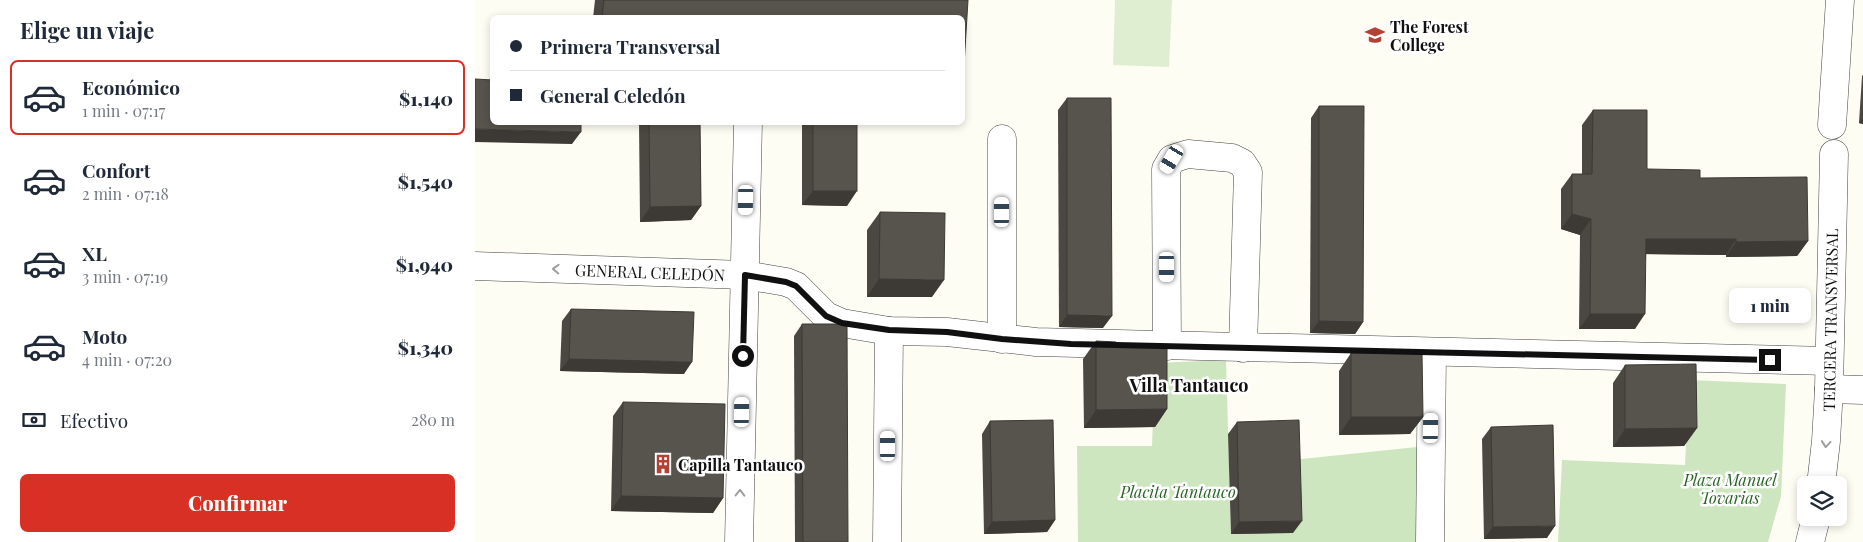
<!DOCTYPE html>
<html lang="es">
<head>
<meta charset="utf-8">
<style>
  body { margin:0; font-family:"Playfair Display",serif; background:#f6f6f7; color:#1f2937; height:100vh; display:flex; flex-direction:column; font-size:19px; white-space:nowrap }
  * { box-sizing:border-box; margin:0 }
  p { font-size:16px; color:#747a83 }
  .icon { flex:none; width:28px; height:28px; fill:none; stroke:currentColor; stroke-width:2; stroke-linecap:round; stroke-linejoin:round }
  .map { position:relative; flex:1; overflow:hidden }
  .sheet { display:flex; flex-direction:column; background:#fff; width:475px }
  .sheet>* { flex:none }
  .hud { position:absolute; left:15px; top:15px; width:475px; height:110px; border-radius:8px; box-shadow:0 2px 8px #0003; display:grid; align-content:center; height:110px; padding:0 20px; background:#fff }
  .fabs { position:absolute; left:1322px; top:476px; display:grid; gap:10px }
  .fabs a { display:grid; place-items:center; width:50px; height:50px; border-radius:8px; background:#fff; box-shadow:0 2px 8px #0003; font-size:25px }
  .end { position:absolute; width:22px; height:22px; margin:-11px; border:6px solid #101010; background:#fff; box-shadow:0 0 0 2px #fff }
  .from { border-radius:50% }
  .bubble { position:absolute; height:35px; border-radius:8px; background:#fff; box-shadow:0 2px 8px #0003; font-size:16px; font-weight:800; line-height:35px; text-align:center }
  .car { position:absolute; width:15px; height:30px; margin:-15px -8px; border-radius:6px; box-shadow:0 0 4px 1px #0007; background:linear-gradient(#fff 24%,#345 0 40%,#fff 0 76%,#345 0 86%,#fff 0) }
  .hud b { display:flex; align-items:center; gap:18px; height:48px; font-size:19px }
  .hud b+b { border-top:1px solid #e0e1e3 }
  .hud i { width:12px; height:12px; background:#1f2937 }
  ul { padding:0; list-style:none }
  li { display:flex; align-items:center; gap:15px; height:75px; margin:0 10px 8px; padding:0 10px; border:2px solid transparent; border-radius:8px }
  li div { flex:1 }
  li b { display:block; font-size:19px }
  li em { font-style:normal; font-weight:800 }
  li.current { border-color:#d93025 }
  li>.icon { width:45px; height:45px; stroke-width:1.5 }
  h2 { padding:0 20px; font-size:22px; line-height:60px }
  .pay { display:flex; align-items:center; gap:12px; height:55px; padding:0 20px; font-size:19px }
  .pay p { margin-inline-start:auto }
  .cta { display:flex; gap:10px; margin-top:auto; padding:10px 20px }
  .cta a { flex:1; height:58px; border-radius:8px; background:#d93025; color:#fff; font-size:20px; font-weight:800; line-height:58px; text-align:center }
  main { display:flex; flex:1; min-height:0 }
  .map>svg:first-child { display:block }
  .green { fill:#cde6bf }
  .pitch { fill:#dfeed0 }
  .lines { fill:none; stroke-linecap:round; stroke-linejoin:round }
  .minor-casing { stroke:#434343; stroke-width:29 }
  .minor { stroke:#fff; stroke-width:28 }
  .wall { fill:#4b4742 }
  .shaded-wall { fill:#3d3a36 }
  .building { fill:#57534d; stroke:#3d3a36 }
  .oneway { stroke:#9f9f9f }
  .route { stroke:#101010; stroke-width:6 }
  .labels { text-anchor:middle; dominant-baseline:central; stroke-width:5; stroke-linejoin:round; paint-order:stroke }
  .poi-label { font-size:16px; font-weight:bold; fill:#101010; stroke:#fff; text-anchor:start }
  .street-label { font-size:16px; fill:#101010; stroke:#fff }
  .park-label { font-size:16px; font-style:italic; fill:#296226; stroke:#fff }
  .neighbourhood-label { font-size:18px; font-weight:bold; fill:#101010; stroke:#fff }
</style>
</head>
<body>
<main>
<section class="sheet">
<h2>Elige un viaje</h2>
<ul>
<li class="current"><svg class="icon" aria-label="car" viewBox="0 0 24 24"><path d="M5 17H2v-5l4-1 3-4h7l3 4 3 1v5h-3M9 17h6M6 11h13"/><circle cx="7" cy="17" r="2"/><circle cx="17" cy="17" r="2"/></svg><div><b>Económico</b><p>1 min · 07:17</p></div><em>$1,140</em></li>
<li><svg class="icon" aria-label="car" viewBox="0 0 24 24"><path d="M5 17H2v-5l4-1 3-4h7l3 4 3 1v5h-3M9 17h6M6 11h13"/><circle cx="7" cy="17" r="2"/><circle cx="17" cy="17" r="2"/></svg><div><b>Confort</b><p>2 min · 07:18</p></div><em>$1,540</em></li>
<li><svg class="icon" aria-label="car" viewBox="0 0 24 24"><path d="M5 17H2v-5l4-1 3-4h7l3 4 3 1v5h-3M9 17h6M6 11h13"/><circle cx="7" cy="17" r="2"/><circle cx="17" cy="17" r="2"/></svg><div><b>XL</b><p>3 min · 07:19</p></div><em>$1,940</em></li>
<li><svg class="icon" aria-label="car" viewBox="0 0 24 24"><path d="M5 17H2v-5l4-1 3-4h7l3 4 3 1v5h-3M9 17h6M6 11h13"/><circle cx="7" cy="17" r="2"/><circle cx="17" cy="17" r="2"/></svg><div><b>Moto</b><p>4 min · 07:20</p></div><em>$1,340</em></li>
</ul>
<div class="pay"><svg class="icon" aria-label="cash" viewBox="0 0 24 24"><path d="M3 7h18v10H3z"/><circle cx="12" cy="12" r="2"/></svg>Efectivo<p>280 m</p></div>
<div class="cta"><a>Confirmar</a></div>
</section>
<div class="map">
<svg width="1388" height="542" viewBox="0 0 1388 542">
  <rect width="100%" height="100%" fill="#fefdf3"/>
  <!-- green -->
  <g class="green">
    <path d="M751,360L756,534L817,460L942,447L945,542H603L602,446H677L680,363Z"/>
    <path d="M1214,380L1311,384L1306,496L1293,542H1083L1087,460L1210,465Z"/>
  </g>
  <!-- pitch -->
  <path class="pitch" d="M640,0H697L694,67L638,65Z"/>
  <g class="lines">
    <defs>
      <g id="minor">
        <path d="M1357,125L1365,0"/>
        <path d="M527,139V339"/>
        <path d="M0,266L270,275L311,282L321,286L351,316L367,323L414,331L472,332L561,342L1354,361"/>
        <path d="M692,346L691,169L697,159L713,154L757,158L767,163L773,172L768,348"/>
        <path d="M1354,389L1388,390"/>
        <path d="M1346,485L1351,441L1354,389L1359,154"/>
        <path d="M264,542L273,122"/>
        <path d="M412,542L414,331"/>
        <path d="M955,542L957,352"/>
        <path d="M1335,542L1341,518"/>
      </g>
    </defs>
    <!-- minor casing -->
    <use href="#minor" class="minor-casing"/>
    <!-- minor -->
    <use href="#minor" class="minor"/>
  </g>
  <!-- wall -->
  <g class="wall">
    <path d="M120,0H493L488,18H118Z"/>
    <path d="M1388,75V124L1384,123L1387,76Z"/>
    <path d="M592,98L628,328L584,327L583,110Z"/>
    <path d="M844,106L888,322L880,334L835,333L836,118Z"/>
    <path d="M1118,110L1172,169L1225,178L1333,241L1322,256L1251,257V255L1171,254L1160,329H1104L1105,235L1086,229V189L1097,174H1107V125Z"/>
    <path d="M164,122H225L226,206L216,220L165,222Z"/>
    <path d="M327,122H382L372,206L327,205Z"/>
    <path d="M405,212L457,297H392V230Z"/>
    <path d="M96,309L209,374L85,371L87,321Z"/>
    <path d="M327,324L373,542H320L319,336Z"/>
    <path d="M621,341L641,346L692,409L680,427L609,428L608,359Z"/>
    <path d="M876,353L948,417L935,434L864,435V371Z"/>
    <path d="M1150,365L1222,428L1209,446L1138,447V383Z"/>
    <path d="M148,402L248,498L238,513L136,511L138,416Z"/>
    <path d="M515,421L580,520L572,532L509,534L507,434Z"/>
    <path d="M762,422L818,533L756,534L753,434Z"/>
    <path d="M1016,427L1072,538L1009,539L1007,439Z"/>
  </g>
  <!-- shaded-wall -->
  <g class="shaded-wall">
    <path d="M1388,118V124L1384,123Z"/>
    <path d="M0,129L106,132L97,144L0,142Z"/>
    <path d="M338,191H382L372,206L327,205Z"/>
    <path d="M226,206L216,220L165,222L175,207Z"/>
    <path d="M1097,214L1116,219L1105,235L1086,229Z"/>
    <path d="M1171,239H1261L1251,255L1160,254Z"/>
    <path d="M1333,241L1322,256L1251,257L1261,242Z"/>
    <path d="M404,279L469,280L457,297H392Z"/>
    <path d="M1115,314H1170L1160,329H1104Z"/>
    <path d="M592,315L637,316L628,328L584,327Z"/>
    <path d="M844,321L888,322L880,334L835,333Z"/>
    <path d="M94,359L217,362L209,374L85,371Z"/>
    <path d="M692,409L680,427L609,428L621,410Z"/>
    <path d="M876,417H948L935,434L864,435Z"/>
    <path d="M1222,428L1209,446L1138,447L1150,429Z"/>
    <path d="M146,496L248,498L238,513L136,511Z"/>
    <path d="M580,520L572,532L509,534L517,522Z"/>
    <path d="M827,521L818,533L756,534L764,522Z"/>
    <path d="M1080,526L1072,538L1009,539L1018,527Z"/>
  </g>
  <!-- building -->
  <g class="building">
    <path d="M129,0H493L489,65H488V18H127Z"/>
    <path d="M0,79L18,80V122H106V132L0,129Z"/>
    <path d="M592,98H636L637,316L592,315Z"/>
    <path d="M844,106H889L888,322L844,321Z"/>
    <path d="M1118,110H1172V169L1225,170V178L1332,177L1333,241L1261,242V239H1171L1170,314H1115L1116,219L1097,214V174H1117Z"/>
    <path d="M174,122H225L226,206L175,207Z"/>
    <rect x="338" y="122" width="44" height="69"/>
    <path d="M405,212L470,213L469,280L404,279Z"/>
    <path d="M96,309L219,312L217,362L94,359Z"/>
    <path d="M327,324H367L372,326L373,542H328Z"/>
    <path d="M621,341L641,342V346H692V409L621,410Z"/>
    <path d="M876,353H947L948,417H876Z"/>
    <path d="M1221,364L1222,428L1150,429V365Z"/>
    <path d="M148,402L250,404L248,498L146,496Z"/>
    <path d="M578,420L580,520L517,522L515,421Z"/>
    <path d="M824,420L827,521L764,522L762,422Z"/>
    <path d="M1078,425L1080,526L1018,527L1016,427Z"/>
  </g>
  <!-- one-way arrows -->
  <defs><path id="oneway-chevron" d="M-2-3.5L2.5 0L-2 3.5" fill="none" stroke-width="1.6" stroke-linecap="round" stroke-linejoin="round" transform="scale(1.25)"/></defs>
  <g class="oneway">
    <use href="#oneway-chevron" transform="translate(81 269) rotate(-178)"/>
    <use href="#oneway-chevron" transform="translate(1351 444) rotate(95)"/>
    <use href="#oneway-chevron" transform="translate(265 493) rotate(-89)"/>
  </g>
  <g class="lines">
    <!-- route -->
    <path class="route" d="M268,356L270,275L311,282L321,286L351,316L367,323L414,330L472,332L527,339L596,344L1295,360"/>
  </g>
  <!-- icons -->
  <defs>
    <symbol id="school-bare" viewBox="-9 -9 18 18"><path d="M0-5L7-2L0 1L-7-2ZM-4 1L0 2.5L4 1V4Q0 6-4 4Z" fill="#b34235" stroke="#fff" stroke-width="2.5" paint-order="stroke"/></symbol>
    <symbol id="building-bare" viewBox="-9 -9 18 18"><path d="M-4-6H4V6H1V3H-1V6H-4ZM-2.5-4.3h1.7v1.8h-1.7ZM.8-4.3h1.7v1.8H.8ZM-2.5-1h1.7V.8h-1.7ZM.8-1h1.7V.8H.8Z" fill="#b34235" stroke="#fff" stroke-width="2.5" paint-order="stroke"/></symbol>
  </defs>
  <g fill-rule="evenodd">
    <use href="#school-bare" x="886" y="21" width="28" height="28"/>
    <use href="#building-bare" x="174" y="450" width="28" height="28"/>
  </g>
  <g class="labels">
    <!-- poi labels -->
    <g class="poi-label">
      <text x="915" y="26">The Forest<tspan x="915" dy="18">College</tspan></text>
      <text x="203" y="464">Capilla Tantauco</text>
    </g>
    <!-- street labels -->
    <g class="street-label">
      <text transform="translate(175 272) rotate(2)">GENERAL CELEDÓN</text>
      <text transform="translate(1355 320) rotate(-89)">TERCERA TRANSVERSAL</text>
    </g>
    <!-- park labels -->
    <g class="park-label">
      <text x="1255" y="479">Plaza Manuel<tspan x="1255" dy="18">Tovarias</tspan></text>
      <text x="703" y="491">Placita Tantauco</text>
    </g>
    <!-- neighbourhood labels -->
    <g class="neighbourhood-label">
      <text x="714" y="385">Villa Tantauco</text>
    </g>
  </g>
</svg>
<div class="fabs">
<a><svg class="icon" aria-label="layers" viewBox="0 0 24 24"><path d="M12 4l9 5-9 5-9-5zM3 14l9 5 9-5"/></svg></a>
</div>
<i class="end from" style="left:268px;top:356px"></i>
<i class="end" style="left:1295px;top:360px"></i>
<div class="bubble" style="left:1254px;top:288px;width:82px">1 min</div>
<i class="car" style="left:697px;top:159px;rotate:211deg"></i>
<i class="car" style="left:271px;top:200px;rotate:181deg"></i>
<i class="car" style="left:527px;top:212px;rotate:0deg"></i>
<i class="car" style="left:692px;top:267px;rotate:180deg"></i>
<i class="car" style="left:267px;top:412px;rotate:1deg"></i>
<i class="car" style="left:956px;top:428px;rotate:1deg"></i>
<i class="car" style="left:413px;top:446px;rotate:0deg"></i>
<div class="hud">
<b><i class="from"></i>Primera Transversal</b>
<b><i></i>General Celedón</b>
</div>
</div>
</main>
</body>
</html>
